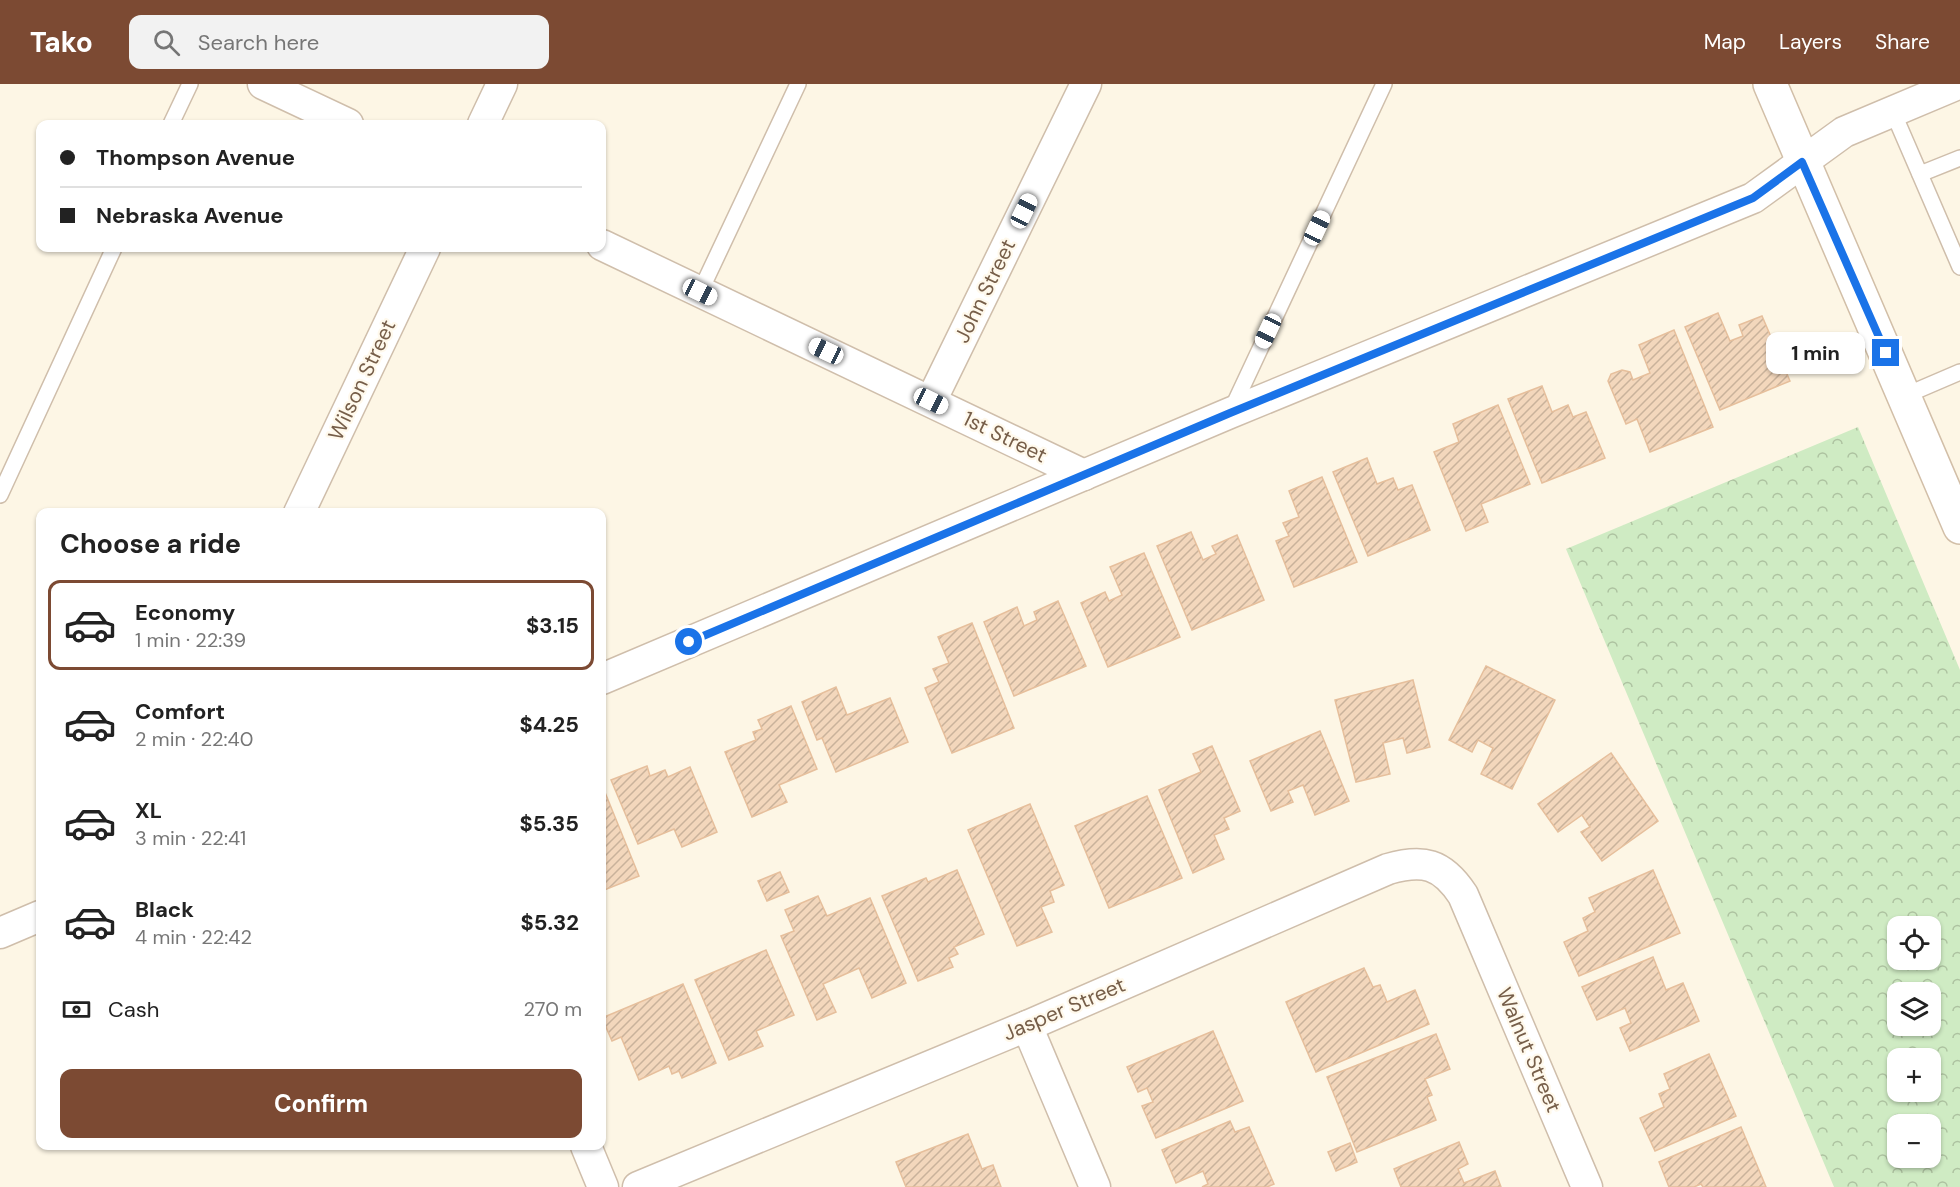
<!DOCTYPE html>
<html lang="en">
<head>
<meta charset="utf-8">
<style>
  body { margin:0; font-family:"DM Sans",sans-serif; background:#f2f2f2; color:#222; height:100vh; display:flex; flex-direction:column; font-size:22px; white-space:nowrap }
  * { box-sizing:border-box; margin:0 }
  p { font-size:20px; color:#767676 }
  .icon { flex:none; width:33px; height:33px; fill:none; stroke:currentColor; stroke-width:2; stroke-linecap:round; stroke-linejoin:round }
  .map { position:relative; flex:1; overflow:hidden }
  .details { position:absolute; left:36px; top:424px; width:570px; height:642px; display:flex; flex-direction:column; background:#fff; border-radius:12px; box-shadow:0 2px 4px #0004 }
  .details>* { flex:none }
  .guide { position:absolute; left:36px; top:36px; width:570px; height:132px; border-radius:12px; box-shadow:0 2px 4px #0004; display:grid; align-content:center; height:132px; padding:0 24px; background:#fff }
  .controls { position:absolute; left:1887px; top:832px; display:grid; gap:12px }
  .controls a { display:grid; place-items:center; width:54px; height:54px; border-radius:12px; background:#fff; box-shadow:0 2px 4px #0004; font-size:30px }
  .end { position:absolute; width:27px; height:27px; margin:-14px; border:8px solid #1a73e8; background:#fff; box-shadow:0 0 0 3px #fff }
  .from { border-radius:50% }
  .bubble { position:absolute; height:42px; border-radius:12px; background:#fff; box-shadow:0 2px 4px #0004; font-size:20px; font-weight:700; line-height:42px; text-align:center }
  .car { position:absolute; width:18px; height:36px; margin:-18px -9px; border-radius:8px; box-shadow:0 0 4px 2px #0007; background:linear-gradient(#fff 24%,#345 0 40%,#fff 0 76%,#345 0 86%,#fff 0) }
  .guide b { display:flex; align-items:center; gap:21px; height:57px; font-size:22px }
  .guide b+b { border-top:2px solid #e0e0e0 }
  .guide i { width:15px; height:15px; background:#222 }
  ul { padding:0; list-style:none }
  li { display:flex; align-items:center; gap:18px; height:90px; margin:0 12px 9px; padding:0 12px; border:3px solid transparent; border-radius:12px }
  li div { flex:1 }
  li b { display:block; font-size:22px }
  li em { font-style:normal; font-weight:700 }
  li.selected { border-color:#7c4a33 }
  li>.icon { width:54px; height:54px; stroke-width:1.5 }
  h2 { padding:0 24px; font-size:27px; line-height:72px }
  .pay { display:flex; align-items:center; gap:15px; height:66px; padding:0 24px; font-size:22px }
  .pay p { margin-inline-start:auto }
  .cta { display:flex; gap:12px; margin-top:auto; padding:12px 24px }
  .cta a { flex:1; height:69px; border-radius:12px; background:#7c4a33; color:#fff; font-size:24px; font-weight:700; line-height:69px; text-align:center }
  header { display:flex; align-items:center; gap:36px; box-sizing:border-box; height:84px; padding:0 30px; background:#7c4a33; color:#fff }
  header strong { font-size:28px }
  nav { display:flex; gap:33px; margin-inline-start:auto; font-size:21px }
  .search { width:420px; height:54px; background:#f2f2f2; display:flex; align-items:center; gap:15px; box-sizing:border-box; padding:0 21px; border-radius:12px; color:#767676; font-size:22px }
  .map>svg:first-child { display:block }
  .park { fill:url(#park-crowns); fill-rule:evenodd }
  .building { fill:url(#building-hatch); stroke:#e6bf9c; stroke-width:1.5 }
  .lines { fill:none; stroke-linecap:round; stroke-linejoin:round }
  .service-casing { stroke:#cfbeab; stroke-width:18 }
  .minor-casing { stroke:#cfbeab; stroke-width:33 }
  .secondary-casing { stroke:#d2bfa8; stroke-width:36 }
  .service { stroke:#fff; stroke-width:15 }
  .minor { stroke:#fff; stroke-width:30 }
  .secondary { stroke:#fff; stroke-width:33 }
  .route { stroke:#1a73e8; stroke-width:8 }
  .labels { text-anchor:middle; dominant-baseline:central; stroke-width:4.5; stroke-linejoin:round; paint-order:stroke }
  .street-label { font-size:21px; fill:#765e49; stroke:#fff9ec }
</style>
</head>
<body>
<header>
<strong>Tako</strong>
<div class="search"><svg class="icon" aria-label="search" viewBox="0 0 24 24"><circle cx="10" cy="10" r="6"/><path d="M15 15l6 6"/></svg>Search here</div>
<nav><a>Map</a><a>Layers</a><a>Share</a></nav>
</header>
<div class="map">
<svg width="1960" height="1103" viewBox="0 0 1960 1103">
  <defs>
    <pattern id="park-crowns" width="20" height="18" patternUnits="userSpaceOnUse" patternTransform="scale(1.5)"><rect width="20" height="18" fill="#cfebc3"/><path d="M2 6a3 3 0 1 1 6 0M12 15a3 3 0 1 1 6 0" fill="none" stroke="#adc2a0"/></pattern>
    <pattern id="building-hatch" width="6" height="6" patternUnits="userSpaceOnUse" patternTransform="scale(1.5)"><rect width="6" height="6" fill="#f3d7bc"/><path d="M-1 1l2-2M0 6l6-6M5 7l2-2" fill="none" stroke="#c9b29b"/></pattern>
  </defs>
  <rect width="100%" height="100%" fill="#fdf6e5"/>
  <!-- park -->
  <path class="park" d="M1858,343L1960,586V1103H1834L1566,465ZM1898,843H1930V876H1898ZM1898,909H1930V942H1898ZM1898,975H1930V1008H1898ZM1898,1041H1930V1074H1898Z"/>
  <!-- building -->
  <g class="building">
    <path d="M1718,229L1730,257L1743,252L1739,241L1762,232L1790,297L1720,326L1685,243Z"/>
    <path d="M1674,246L1713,343L1650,368L1637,335L1626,340L1608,297L1611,290L1622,286L1630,288L1633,296L1650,289L1639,261Z"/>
    <path d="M1542,302L1552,328L1568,321L1573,333L1586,328L1605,374L1542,399L1508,315Z"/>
    <path d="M1498,321L1530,400L1481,420L1488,438L1466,447L1434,368L1459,358L1453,340Z"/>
    <path d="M1367,374L1377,400L1393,394L1398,406L1412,401L1430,446L1368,472L1333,388Z"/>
    <path d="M1322,393L1357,478L1294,503L1276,457L1289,452L1283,439L1299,433L1289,407Z"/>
    <path d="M1191,448L1203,476L1216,470L1212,462L1237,451L1264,516L1192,546L1157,462Z"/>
    <path d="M1144,469L1180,553L1108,583L1081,519L1105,508L1109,517L1122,511L1110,483Z"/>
    <path d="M1058,517L1086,582L1014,612L984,538L1017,523L1024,542L1037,536L1034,528Z"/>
    <path d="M972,539L1014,644L952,669L925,604L939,598L933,585L949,579L938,553Z"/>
    <path d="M1486,582L1555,616L1512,705L1481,690L1493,664L1478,656L1472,668L1449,656Z"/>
    <path d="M1413,596L1430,663L1407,669L1403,654L1383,659L1390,690L1356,698L1335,616Z"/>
    <path d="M836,603L847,631L890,614L908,658L836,688L822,654L817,656L802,618Z"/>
    <path d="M791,622L817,685L779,701L787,718L752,733L725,668L756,656L753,648L762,645L758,636Z"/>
    <path d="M1320,647L1349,717L1315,731L1303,701L1288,707L1293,718L1271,727L1250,677Z"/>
    <path d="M1212,662L1240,727L1224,734L1229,745L1214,751L1224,775L1193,789L1159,706L1201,688L1193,670Z"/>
    <path d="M1611,669L1658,737L1602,777L1581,748L1590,743L1582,731L1558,748L1538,720Z"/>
    <path d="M647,682L650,692L665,686L668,693L690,683L717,748L682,763L674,745L638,760L611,696Z"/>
    <path d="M602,701L639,792L602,807Z"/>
    <path d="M1147,712L1182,794L1109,824L1075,742Z"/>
    <path d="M1030,720L1064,801L1050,807L1054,818L1041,823L1052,848L1017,862L968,746Z"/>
    <path d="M957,786L984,850L954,863L958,870L949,874L953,883L918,897L882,812L926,794L928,798Z"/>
    <path d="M1653,786L1680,849L1579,892L1564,858L1588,847L1583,834L1595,828L1589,814Z"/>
    <path d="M780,788L789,808L767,817L758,797Z"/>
    <path d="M818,812L827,832L870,814L906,899L872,914L859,884L823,900L836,928L817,936L781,852L794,847L785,826Z"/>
    <path d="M766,866L794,931L756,947L763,962L729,976L695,896Z"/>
    <path d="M1653,873L1666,906L1683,899L1699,937L1630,967L1620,944L1631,939L1625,924L1597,936L1582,903Z"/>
    <path d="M1364,884L1373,903L1380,901L1387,918L1415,906L1429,940L1316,988L1286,918Z"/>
    <path d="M683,900L716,979L682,994L679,987L672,990L669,982L639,996L621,953L612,957L602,934Z"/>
    <path d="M1213,947L1243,1017L1156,1054L1142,1022L1153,1018L1147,1004L1138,1008L1127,983Z"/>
    <path d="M1436,950L1450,985L1425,995L1432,1011L1427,1013L1436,1036L1357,1068L1327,993Z"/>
    <path d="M1709,970L1736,1032L1655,1067L1640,1034L1664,1023L1659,1010L1670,1005L1664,990Z"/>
    <path d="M1230,1037L1235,1048L1249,1043L1274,1100L1267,1103H1202L1208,1100L1203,1087L1176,1099L1162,1066Z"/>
    <path d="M1741,1043L1766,1103H1703L1701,1100L1694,1103H1669L1659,1078Z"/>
    <path d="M968,1050L982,1085L993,1081L1001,1103H906L896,1078Z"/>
    <path d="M1459,1058L1468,1080L1458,1085L1464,1099L1495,1087L1501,1103H1401L1394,1085Z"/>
    <path d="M1350,1059L1357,1078L1336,1087L1328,1068Z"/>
  </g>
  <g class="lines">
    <defs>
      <g id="service">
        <path d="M1893,28L1960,183"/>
        <path d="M171,40L190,0"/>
        <path d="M1920,90L1960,74"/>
        <path d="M700,208L798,0"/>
        <path d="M1904,312L1960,288"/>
        <path d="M1231,327L1384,0"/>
        <path d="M0,411L114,164"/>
      </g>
      <g id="minor">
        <path d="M263,0L348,40"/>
        <path d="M483,40L502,0"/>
        <path d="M602,161L1084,391"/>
        <path d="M931,317L1086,0"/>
        <path d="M299,429L425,164"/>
        <path d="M602,595L1230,329L1753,114L1844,48L1958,0"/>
        <path d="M0,849L40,832"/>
        <path d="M1027,942L1095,1103"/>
        <path d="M586,1062L603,1103"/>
        <path d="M638,1103L1027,942L1388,785C1423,775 1442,779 1463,811L1587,1103"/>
      </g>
      <path id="secondary" d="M1770,0L1960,443"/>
    </defs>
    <!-- service casing -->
    <use href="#service" class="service-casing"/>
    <!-- minor casing -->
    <use href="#minor" class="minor-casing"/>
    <!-- secondary casing -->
    <use href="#secondary" class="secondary-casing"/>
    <!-- service -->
    <use href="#service" class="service"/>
    <!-- minor -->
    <use href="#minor" class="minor"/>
    <!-- secondary -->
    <use href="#secondary" class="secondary"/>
  </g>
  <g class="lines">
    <!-- route -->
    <path class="route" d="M689,558L1230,329L1753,114L1802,78L1886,269"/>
  </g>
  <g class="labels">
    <!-- street labels -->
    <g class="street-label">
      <text transform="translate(985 207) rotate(-64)">John Street</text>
      <text transform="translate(362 296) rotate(-65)">Wilson Street</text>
      <text transform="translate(1005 353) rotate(26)">1st Street</text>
      <text transform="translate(1064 925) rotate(-23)">Jasper Street</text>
      <text transform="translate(1529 966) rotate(67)">Walnut Street</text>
    </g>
  </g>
</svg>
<div class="controls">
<a><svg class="icon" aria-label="locate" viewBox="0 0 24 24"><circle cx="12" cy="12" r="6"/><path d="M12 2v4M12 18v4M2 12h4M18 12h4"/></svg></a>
<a><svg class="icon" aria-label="layers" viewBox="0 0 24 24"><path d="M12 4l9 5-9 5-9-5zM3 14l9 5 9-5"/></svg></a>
<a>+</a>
<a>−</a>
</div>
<i class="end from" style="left:689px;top:558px"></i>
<i class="end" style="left:1886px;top:269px"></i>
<div class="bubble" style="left:1766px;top:248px;width:99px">1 min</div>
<i class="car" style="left:1024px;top:127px;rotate:26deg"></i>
<i class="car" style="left:1317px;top:144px;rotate:25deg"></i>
<i class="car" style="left:700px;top:208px;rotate:116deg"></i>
<i class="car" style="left:1268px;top:247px;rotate:205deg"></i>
<i class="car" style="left:826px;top:267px;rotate:295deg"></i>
<i class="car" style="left:931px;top:317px;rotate:116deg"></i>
<div class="guide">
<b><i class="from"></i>Thompson Avenue</b>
<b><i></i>Nebraska Avenue</b>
</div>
<section class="details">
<h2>Choose a ride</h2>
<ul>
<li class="selected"><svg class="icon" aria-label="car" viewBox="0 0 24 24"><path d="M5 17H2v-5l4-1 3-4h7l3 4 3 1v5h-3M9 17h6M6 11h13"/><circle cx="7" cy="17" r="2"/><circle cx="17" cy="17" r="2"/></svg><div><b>Economy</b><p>1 min · 22:39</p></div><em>$3.15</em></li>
<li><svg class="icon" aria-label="car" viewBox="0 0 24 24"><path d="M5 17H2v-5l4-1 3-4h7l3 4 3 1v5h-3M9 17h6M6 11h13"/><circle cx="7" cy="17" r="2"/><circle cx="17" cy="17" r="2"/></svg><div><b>Comfort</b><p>2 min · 22:40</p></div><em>$4.25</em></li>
<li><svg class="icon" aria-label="car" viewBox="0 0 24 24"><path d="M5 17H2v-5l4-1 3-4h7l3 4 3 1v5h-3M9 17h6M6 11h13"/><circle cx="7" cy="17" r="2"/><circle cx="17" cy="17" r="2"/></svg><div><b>XL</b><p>3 min · 22:41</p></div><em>$5.35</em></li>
<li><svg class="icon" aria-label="car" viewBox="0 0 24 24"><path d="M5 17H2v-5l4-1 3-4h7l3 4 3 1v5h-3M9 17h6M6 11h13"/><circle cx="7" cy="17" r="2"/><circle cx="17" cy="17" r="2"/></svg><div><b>Black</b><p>4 min · 22:42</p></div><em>$5.32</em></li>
</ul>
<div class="pay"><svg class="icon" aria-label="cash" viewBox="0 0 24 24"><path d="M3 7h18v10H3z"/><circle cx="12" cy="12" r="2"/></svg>Cash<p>270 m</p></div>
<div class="cta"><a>Confirm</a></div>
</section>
</div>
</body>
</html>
